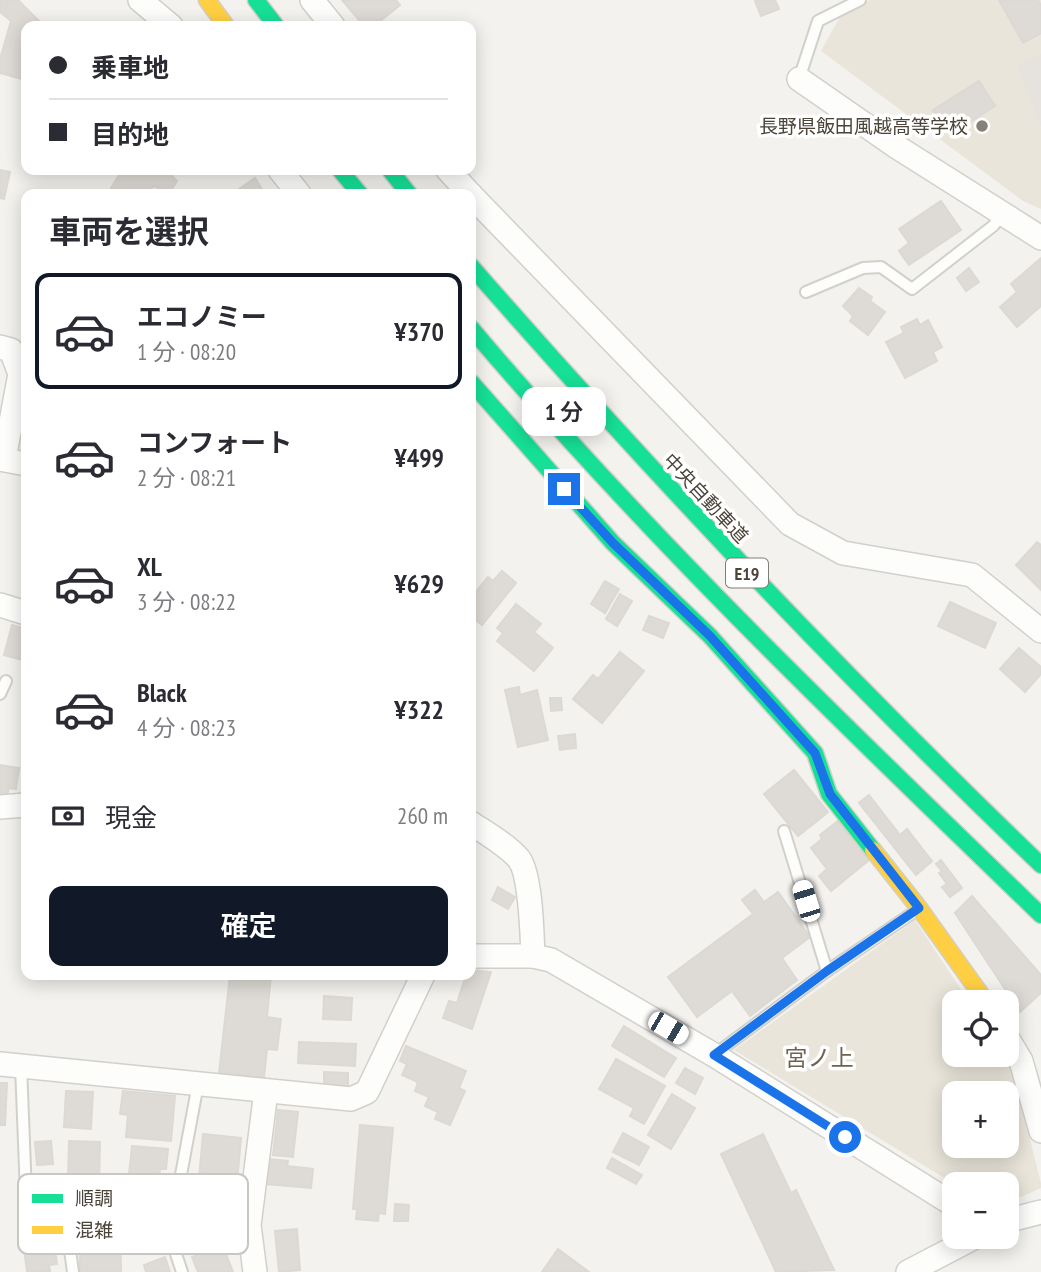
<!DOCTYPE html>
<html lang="ja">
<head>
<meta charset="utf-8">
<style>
  body { margin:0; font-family:"PT Sans Narrow","Noto Sans JP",sans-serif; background:#f2f2f3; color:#2b2b33; height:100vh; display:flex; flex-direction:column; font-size:26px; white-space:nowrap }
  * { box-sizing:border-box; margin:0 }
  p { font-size:23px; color:#7c7c81 }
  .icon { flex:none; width:38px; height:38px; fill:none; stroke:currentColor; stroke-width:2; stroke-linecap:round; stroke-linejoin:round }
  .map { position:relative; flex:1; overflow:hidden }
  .panel { position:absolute; left:21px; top:189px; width:455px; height:791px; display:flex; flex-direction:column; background:#fff; border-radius:14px; box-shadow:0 4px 18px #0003 }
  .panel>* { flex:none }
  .guide { position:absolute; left:21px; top:21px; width:455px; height:154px; border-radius:14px; box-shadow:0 4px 18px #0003; display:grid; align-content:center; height:154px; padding:0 28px; background:#fff }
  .tools { position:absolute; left:942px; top:990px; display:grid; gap:14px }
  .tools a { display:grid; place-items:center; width:77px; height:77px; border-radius:14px; background:#fff; box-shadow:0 4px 18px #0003; font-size:35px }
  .end { position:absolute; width:32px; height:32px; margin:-16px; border:9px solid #1a73e8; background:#fff; box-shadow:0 0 0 4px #fff }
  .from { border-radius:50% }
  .bubble { position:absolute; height:49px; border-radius:14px; background:#fff; box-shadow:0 4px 18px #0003; font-size:23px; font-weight:600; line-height:49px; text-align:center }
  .car { position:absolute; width:21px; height:42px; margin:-21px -10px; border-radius:9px; box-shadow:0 0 5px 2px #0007; background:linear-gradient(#fff 24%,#345 0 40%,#fff 0 76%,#345 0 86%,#fff 0) }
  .guide b { display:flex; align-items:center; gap:24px; height:66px; font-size:26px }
  .guide b+b { border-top:2px solid #e1e1e2 }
  .guide i { width:18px; height:18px; background:#2b2b33 }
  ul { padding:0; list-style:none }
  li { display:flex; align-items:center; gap:21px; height:116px; margin:0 14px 10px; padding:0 14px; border:4px solid transparent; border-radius:14px }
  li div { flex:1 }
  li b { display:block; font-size:26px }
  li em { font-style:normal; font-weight:600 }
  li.selected { border-color:#111827 }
  li>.icon { width:63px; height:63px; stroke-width:1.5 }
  h2 { padding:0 28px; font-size:32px; line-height:84px }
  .pay { display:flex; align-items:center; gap:18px; height:77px; padding:0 28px; font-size:26px }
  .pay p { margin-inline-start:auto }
  .button { display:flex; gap:14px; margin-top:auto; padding:14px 28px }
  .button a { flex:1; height:80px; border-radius:14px; background:#111827; color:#fff; font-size:28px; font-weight:600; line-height:80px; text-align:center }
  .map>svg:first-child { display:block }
  .education { fill:#eae5da; fill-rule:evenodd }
  .parking { fill:#e6e3df }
  .building { fill:#dedbd6; stroke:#dcd9d4; stroke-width:2 }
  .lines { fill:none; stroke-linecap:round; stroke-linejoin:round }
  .lane-casing { stroke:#d2d0cb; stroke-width:14 }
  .street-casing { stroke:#d2d0cb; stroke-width:26 }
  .fast-casing { stroke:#d3cfc5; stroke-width:19 }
  .slow-casing { stroke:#d3cfc5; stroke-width:19 }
  .lane { stroke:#fdfdfc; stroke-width:10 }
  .street { stroke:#fdfdfc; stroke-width:23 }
  .fast { stroke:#16e098; stroke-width:16 }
  .slow { stroke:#ffcf43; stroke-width:16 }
  .route { stroke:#1a73e8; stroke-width:9 }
  .poi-dot { fill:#868178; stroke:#fff; stroke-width:2.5 }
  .labels { text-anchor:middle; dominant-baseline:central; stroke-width:7; stroke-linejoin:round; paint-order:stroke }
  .shield { fill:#fff; stroke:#817c74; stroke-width:2 }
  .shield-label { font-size:18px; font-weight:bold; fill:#4b4439 }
  .poi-label { font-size:19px; fill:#4b4439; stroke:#fff; text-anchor:end }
  .street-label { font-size:19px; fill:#4b4439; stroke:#fff }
  .quarter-label { font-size:23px; fill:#6e6250; stroke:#fff }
  .key { fill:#fff; stroke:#c9c7c4; stroke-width:2 }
  .key-label { font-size:19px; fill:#4b4439 }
</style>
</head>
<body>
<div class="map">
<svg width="1041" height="1272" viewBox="0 0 1041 1272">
  <rect width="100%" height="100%" fill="#f4f2ee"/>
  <!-- education -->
  <g class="education">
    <path d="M870,0H1041V209L1023,201L821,51L842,13Z"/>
    <path d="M915,920L970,1003H954V1055H1004L1012,1068L1041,1183V1188L1021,1197L1006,1199V1185H956L734,1050ZM954,1094H1006V1146H954Z"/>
  </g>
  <!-- parking -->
  <path class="parking" d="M1041,54V128L1017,65Z"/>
  <!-- building -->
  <g class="building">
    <path d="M0,0H18L42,24L41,26H26L25,80L0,73V59L11,21L0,12Z"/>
    <path d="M342,0H396L400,5L374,26H364Z"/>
    <path d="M758,0H775L779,9L761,16L755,1Z"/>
    <path d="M999,0H1038L1041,6V33L1023,43Z"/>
    <path d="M979,81L995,106L950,135L933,110Z"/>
    <path d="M0,170L10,172L4,199L0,198Z"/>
    <path d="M122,170H166L177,181L169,194L154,186L145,194H119L111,188Z"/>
    <path d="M255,178L265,194H242L239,189Z"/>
    <path d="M941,201L961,230L909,265L899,251L909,243L899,229Z"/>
    <path d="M1041,258V306L1017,327L1000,307L1017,292L1011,284Z"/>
    <path d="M969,268L979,282L966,291L957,278Z"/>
    <path d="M859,288L872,297L870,301L885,312L868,335L850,321L853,316L843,306Z"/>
    <path d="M917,319L920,325L928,320L942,347L933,352L937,361L905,378L886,342L904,333L901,327Z"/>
    <path d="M1037,542L1041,545V590L1016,565Z"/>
    <path d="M502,571L516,583L482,625L471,616V598L488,577L493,581Z"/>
    <path d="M605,581L619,589L605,613L591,604Z"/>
    <path d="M620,594L632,601L617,626L606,619Z"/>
    <path d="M950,602L996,623L985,648L938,626Z"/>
    <path d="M516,604L541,624L534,632L553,648L534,671L497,641L503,633L497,628Z"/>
    <path d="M649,616L669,623L663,638L643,630Z"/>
    <path d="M12,625L26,629V661L4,655Z"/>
    <path d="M1019,648L1041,667V674L1025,692L1000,669Z"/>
    <path d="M620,652L644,671L602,723L573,699L593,675L598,679Z"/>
    <path d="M519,687L520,695L537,690L548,740L518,747L505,690Z"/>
    <path d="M550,698H561L562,710L551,711Z"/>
    <path d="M575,734L576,748L560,750L558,736Z"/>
    <path d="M0,765L19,768L16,789L9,788L7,796L0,795Z"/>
    <path d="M794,770L828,812L798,836L764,794Z"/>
    <path d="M869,795L900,835L907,829L932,861L916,875L859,803Z"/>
    <path d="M838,821L869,860L831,891L819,876L827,869L811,848L822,839L820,835Z"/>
    <path d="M941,860L962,888L950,897L942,887L947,884L939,873L942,871L936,864Z"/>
    <path d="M498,887L515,897L508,909L492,900Z"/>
    <path d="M755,890L764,902L778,892L810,937L782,958L797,980L750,1016L732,991L697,1017L668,977L753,914L742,900Z"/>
    <path d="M972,896L1041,975V993L1020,1012L955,913Z"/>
    <path d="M471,970L491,972L472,1029L443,1018L449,1001L457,1003L466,975H471Z"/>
    <path d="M230,975H271L267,1017L281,1019L277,1050L267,1049L264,1078L219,1073Z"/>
    <path d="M324,996L352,998L351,1020L323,1019Z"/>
    <path d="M624,1026L676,1058L664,1077L612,1046Z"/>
    <path d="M299,1042L356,1044L355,1066L298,1063Z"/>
    <path d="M406,1046L466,1071L459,1088L465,1091L450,1125L435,1119L438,1112L425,1106L429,1097L415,1091L418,1082L402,1075L407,1064L400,1061Z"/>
    <path d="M616,1059L665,1086L644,1124L630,1116L634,1108L599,1089Z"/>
    <path d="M685,1068L703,1078L695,1094L676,1083Z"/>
    <path d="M324,1072L348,1073V1090H324Z"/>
    <path d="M0,1083H7L5,1125H0Z"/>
    <path d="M66,1091L93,1092L91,1129L64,1127Z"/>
    <path d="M123,1091L175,1096L171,1141L126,1137L128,1115L120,1114Z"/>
    <path d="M672,1094L695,1108L671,1149L648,1135Z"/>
    <path d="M278,1110L298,1112L293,1157L273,1155Z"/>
    <path d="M360,1125L393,1128L385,1214L379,1213L378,1221L356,1219L357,1209H353Z"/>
    <path d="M623,1133L649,1147L639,1165L613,1152Z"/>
    <path d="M203,1134L241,1138L236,1194L198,1190Z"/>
    <path d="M763,1134L791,1193L796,1190L834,1270L776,1272L721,1154Z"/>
    <path d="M51,1141L53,1164L37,1165L35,1142Z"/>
    <path d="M69,1141L100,1142L99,1185L77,1184V1178L68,1177Z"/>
    <path d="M132,1146L168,1149L166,1169H160L158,1193L123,1190V1182H128Z"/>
    <path d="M612,1158L642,1175L636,1184L607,1168Z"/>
    <path d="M268,1159L288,1161L287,1166L313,1169L311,1188L266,1184Z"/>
    <path d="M395,1204L409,1205L408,1221H394Z"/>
    <path d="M43,1212L47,1245L54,1244L57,1264L49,1265L50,1271L27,1272L20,1215Z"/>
    <path d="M85,1220H120L121,1272H80V1242H85Z"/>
    <path d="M297,1229L300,1270L279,1272L275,1231Z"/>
    <path d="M222,1244L233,1272H198L192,1257Z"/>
    <path d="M558,1249L589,1272H542Z"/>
    <path d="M165,1257L170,1272H146L144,1265Z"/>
  </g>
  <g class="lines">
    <defs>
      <g id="lane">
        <path d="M799,79L818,21L860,0"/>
        <path d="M806,292L863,268L881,267L912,289L993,226L1003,214"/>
        <path d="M0,694L6,681"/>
        <path d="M784,831L827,971"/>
        <path d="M714,1055L827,971L917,910"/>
        <path d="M21,1066L26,1194L170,1207"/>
        <path d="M63,1199L73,1272"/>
        <path d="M182,1272L175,1251L170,1207L180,1180L198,1084"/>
      </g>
      <g id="street">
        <path d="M140,0L171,26"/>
        <path d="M312,0L333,26"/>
        <path d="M799,79L897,147L1041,238"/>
        <path d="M280,170L299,194"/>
        <path d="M448,170L470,194"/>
        <path d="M471,195L790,524L843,553L972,575L1041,631"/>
        <path d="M0,347L11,350L20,374L4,459"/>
        <path d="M0,459L26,464"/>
        <path d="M0,605L26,613"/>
        <path d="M0,807L26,805"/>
        <path d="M471,823C486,833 507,845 519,859C531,875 532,935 533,956"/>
        <path d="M471,956H533L551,960L714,1055L954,1205"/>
        <path d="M1006,1036L1021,1061L1041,1131"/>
        <path d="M0,1064L351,1099L367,1092L423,975"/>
        <path d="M1006,1221L1041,1212"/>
        <path d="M255,1272L249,1225L266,1091"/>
        <path d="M908,1272L975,1237"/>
      </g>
      <g id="fast">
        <path d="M256,0L276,26"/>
        <path d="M340,170L360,194"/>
        <path d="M390,170L409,194"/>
        <path d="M471,266C653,474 842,674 1041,865"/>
        <path d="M471,328C647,536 845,726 1041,915"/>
        <path d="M471,382L613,543L710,636L815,753L829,794L873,850"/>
      </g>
      <g id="slow">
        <path d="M207,0L226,26"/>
        <path d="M873,850L919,908L987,1003"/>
      </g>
    </defs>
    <!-- lane casing -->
    <use href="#lane" class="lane-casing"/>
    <!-- street casing -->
    <use href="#street" class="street-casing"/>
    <!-- fast casing -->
    <use href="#fast" class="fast-casing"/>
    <!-- slow casing -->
    <use href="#slow" class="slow-casing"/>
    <!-- lane -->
    <use href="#lane" class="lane"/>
    <!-- street -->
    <use href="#street" class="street"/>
    <!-- fast -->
    <use href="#fast" class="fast"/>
    <!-- slow -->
    <use href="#slow" class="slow"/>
  </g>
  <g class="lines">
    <!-- route -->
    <path class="route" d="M564,489L613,543L710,636L815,753L830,794L919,908L827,971L714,1055L845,1137"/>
  </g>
  <!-- markers -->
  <circle class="poi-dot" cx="982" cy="126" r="7"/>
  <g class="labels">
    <!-- shield labels -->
    <rect class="shield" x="726" y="558.5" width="42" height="29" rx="5"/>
    <g class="shield-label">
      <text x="747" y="573">E19</text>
    </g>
    <!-- poi labels -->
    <g class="poi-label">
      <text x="968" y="126">長野県飯田風越高等学校</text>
    </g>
    <!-- street labels -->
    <g class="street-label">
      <text transform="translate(706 498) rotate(47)">中央自動車道</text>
    </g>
    <!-- quarter labels -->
    <g class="quarter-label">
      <text x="819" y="1057">宮ノ上</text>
    </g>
  </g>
  <!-- legend -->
  <rect x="18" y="1174" width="230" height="80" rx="10" class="key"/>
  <rect x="32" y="1194" width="31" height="9" fill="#16e098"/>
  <rect x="32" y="1226" width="31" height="8" fill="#ffcf43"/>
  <g class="key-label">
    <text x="75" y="1205">順調</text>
    <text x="75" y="1237">混雑</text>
  </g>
</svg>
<div class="tools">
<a><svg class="icon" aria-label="locate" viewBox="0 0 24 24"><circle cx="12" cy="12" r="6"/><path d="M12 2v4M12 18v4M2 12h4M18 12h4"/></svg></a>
<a>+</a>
<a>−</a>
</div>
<i class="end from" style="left:845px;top:1137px"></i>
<i class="end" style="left:564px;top:489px"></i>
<div class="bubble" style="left:522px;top:387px;width:84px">1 分</div>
<i class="car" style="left:806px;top:901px;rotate:343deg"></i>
<i class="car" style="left:668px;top:1028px;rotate:120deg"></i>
<div class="guide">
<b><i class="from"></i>乗車地</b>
<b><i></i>目的地</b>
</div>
<section class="panel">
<h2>車両を選択</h2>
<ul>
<li class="selected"><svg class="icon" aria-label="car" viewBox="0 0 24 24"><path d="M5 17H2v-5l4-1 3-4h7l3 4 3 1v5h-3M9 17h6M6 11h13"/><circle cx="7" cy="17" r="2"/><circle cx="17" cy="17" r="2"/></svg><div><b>エコノミー</b><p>1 分 · 08:20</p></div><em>¥370</em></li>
<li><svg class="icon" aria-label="car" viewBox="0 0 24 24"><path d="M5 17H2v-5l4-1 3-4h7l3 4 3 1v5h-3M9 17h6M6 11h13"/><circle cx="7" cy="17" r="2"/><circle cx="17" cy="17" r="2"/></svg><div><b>コンフォート</b><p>2 分 · 08:21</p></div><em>¥499</em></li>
<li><svg class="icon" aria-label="car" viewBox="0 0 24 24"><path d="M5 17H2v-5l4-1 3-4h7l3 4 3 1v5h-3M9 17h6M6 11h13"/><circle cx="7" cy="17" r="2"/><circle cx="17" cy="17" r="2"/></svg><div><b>XL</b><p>3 分 · 08:22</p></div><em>¥629</em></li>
<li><svg class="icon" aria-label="car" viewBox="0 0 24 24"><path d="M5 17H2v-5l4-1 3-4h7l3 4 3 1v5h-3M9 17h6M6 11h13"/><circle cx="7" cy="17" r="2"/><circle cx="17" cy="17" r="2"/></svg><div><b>Black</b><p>4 分 · 08:23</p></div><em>¥322</em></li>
</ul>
<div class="pay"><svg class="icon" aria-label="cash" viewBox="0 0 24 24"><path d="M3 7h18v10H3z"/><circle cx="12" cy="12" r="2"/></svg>現金<p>260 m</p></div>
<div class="button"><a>確定</a></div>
</section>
</div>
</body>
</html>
